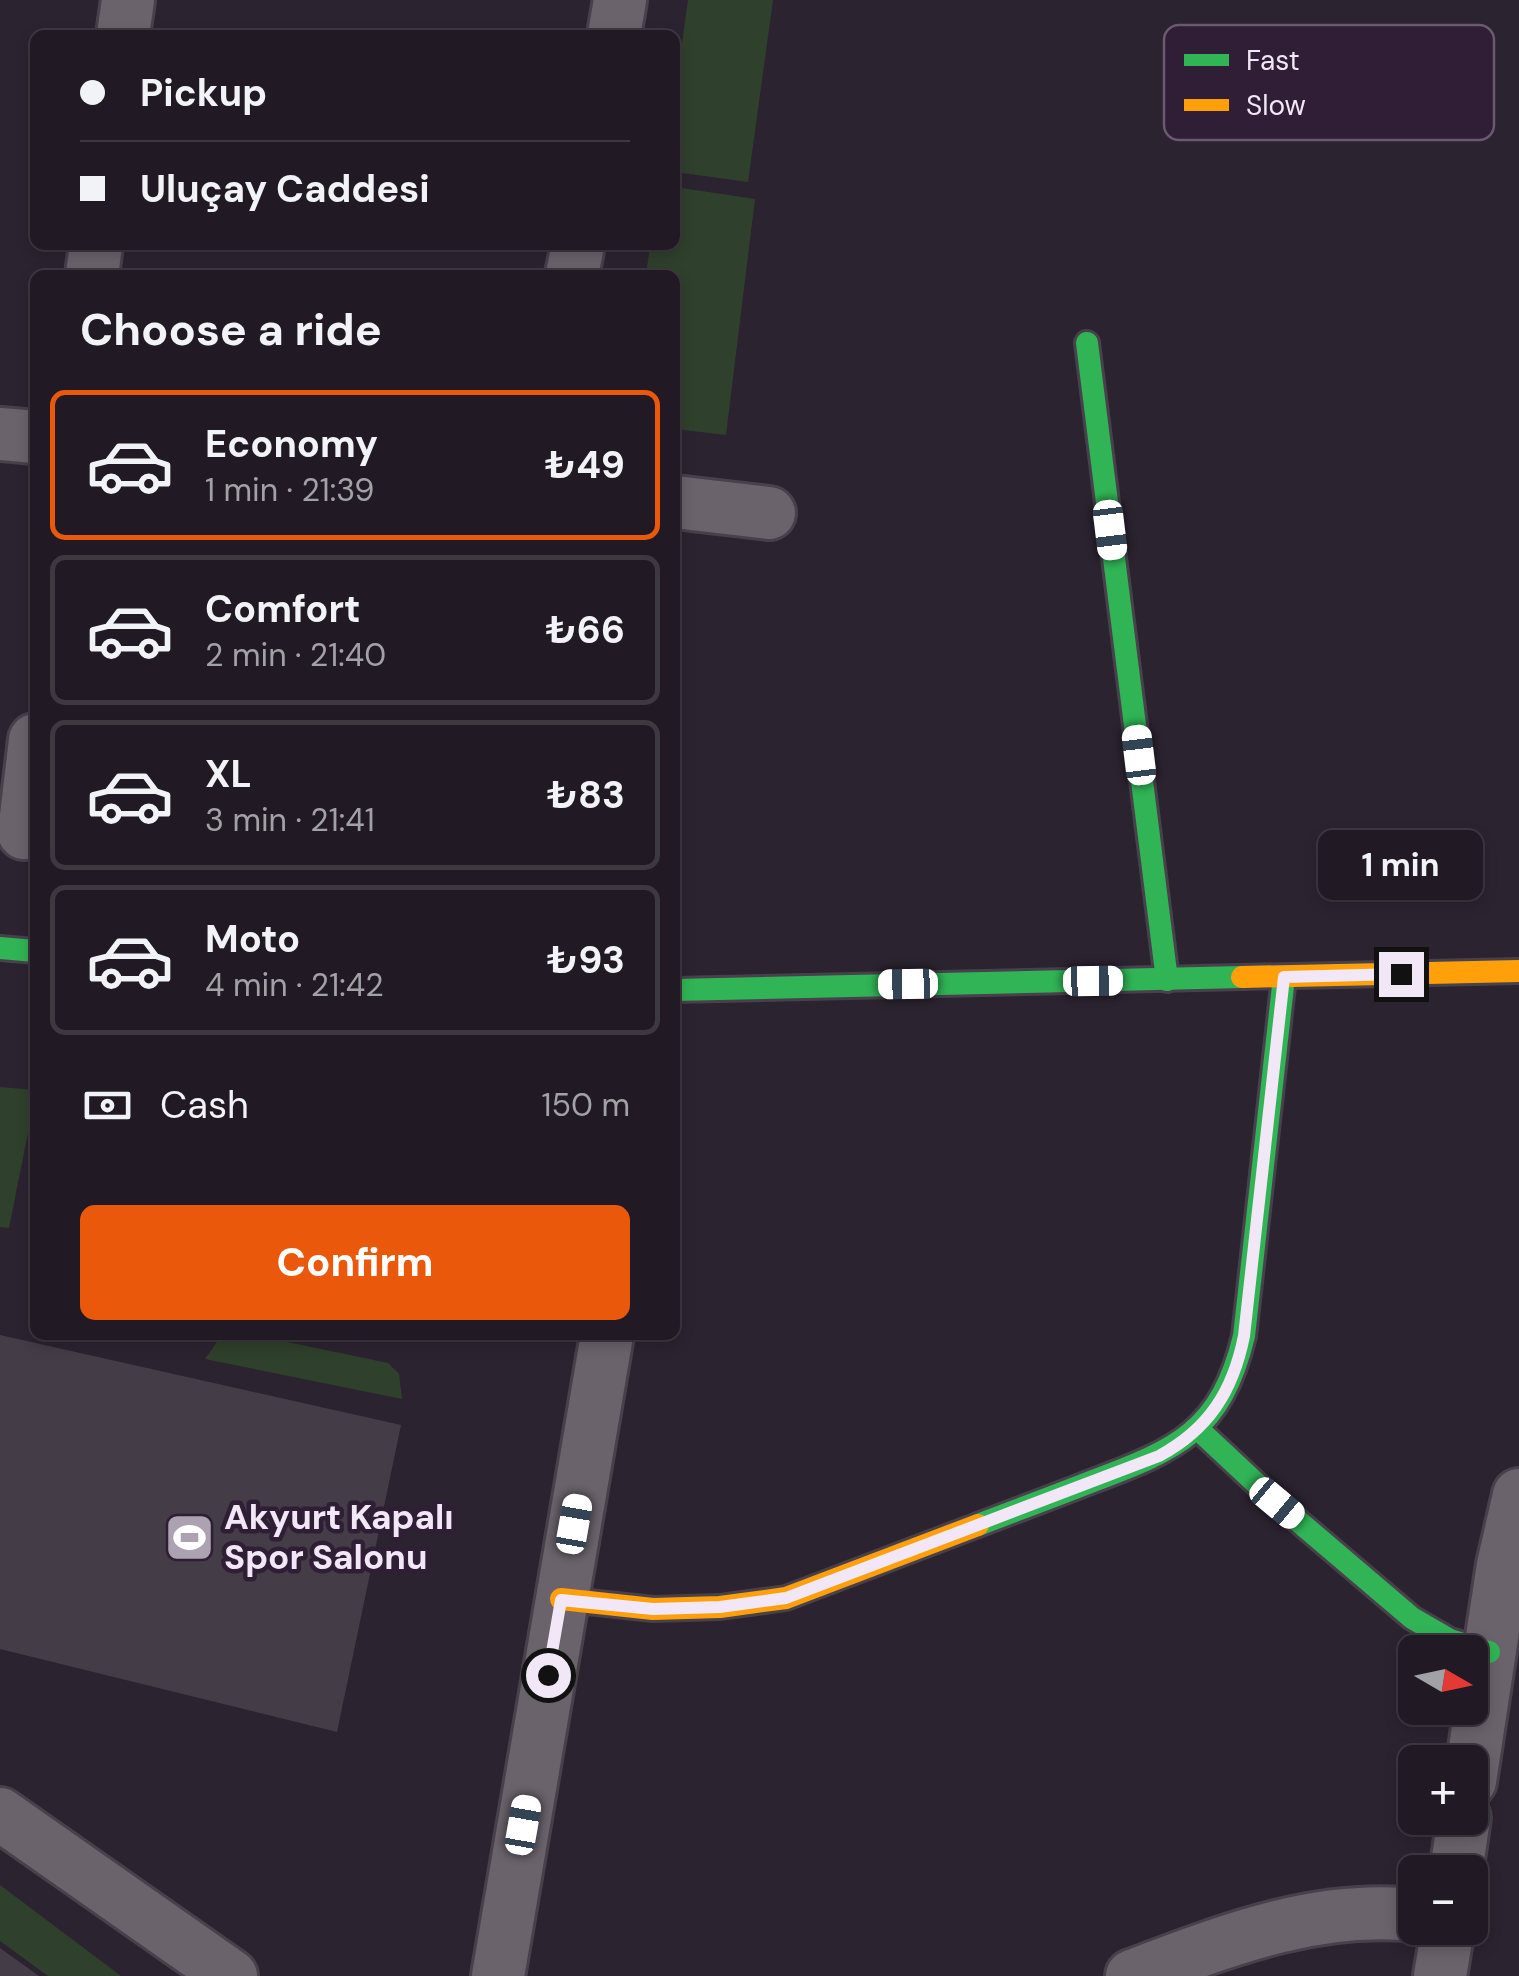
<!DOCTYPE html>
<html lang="en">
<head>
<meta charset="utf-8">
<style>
  body { margin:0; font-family:"DM Sans",sans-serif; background:#29232c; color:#f1f3f6; height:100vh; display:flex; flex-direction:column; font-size:38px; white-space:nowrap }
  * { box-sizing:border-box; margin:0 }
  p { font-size:32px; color:#a2a1a6 }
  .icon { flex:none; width:55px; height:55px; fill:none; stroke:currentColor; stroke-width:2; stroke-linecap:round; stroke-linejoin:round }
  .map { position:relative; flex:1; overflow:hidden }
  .sheet { position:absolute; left:30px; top:270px; width:650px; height:1070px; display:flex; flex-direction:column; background:#211a24; border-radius:15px; box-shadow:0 5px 15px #0003,0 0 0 2px #3e3841 }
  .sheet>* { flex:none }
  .guide { position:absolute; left:30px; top:30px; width:650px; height:220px; border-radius:15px; box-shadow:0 5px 15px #0003,0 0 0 2px #3e3841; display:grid; align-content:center; height:220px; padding:0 50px; background:#211a24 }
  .needle { width:65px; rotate:99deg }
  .buttons { position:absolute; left:1398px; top:1635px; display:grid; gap:20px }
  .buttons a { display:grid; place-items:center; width:90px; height:90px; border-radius:15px; background:#211a24; box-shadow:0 5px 15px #0003,0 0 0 2px #3e3841; font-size:50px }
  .end { position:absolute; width:45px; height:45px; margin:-22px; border:12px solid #f2e7f6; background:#111; box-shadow:0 0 0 5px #111 }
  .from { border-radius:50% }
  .bubble { position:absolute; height:70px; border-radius:15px; background:#211a24; box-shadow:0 5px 15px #0003,0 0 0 2px #3e3841; font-size:32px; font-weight:700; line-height:70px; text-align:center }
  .car { position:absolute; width:30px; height:60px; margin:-30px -15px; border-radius:12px; box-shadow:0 0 8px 2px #0007; background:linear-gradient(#fff 24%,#345 0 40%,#fff 0 76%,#345 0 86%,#fff 0) }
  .guide b { display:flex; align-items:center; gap:35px; height:95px; font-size:38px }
  .guide b+b { border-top:2px solid #3e3841 }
  .guide i { width:25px; height:25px; background:#f1f3f6 }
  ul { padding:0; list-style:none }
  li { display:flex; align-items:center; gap:30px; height:150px; margin:0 20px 15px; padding:0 30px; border:5px solid #3e3841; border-radius:15px }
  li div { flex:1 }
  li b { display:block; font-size:38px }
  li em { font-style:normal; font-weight:700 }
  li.active { border-color:#ea580c }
  li>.icon { width:90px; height:90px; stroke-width:1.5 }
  h2 { padding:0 50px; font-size:45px; line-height:120px }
  .pay { display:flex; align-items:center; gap:25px; height:110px; padding:0 50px; font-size:38px }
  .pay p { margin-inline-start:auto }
  .primary-button { display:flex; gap:20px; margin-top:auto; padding:20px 50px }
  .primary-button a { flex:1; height:115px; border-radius:15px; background:#ea580c; color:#fff; font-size:40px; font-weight:700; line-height:115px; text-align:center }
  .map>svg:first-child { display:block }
  .green { fill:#2f402c }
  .building { fill:#443c47 }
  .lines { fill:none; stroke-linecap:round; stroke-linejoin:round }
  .street-casing { stroke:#48414c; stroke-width:58 }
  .fast-casing { stroke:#48414c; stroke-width:28 }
  .slow-casing { stroke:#48414c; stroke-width:28 }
  .street { stroke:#6a636c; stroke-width:52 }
  .fast { stroke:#30b455; stroke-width:22 }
  .slow { stroke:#ff9f0a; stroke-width:22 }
  .route { stroke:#f2e7f6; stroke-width:12 }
  .labels { text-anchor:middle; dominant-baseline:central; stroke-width:9; stroke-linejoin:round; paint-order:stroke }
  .poi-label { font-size:35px; font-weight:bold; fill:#f2e7f6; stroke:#2f1e35; text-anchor:start }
  .key { fill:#2f1e35; stroke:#6a5a6f; stroke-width:2.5 }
  .key-label { font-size:28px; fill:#f2e7f6 }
</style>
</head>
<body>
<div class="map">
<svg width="1519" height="1976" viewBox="0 0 1519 1976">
  <rect width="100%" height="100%" fill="#2c2330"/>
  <!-- green -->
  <g class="green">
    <path d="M688,0H773L748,182L675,172V93Z"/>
    <path d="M675,187L755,199L726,435L675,429V275H646L650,245H675Z"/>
    <path d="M0,1087L35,1090V1134L28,1133L9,1228L0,1227Z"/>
    <path d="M254,1335L388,1363L399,1374L402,1399L205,1359L221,1336Z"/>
    <path d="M0,1885L121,1976H48L0,1941Z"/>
  </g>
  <!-- building -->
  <g class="building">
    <path d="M0,1335L401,1425L337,1732L0,1649Z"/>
    <path d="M0,1948L39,1976H0Z"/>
  </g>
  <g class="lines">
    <defs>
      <g id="street">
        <path d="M123,35L128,0"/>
        <path d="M614,35L620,0"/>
        <path d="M92,275L96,245"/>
        <path d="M572,275L578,245"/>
        <path d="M0,434L35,437"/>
        <path d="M675,502L769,513"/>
        <path d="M24,833L35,740"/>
        <path d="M1470,1781L1503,1565L1519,1495"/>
        <path d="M0,1814L231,1976"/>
        <path d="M1456,1872L1464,1818"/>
        <path d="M498,1976L607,1335"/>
        <path d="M1132,1976C1225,1941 1314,1905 1415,1915"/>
        <path d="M1440,1976L1448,1928"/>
      </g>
      <g id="fast">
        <path d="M1087,343L1167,980"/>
        <path d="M0,948L35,951"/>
        <path d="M675,990L1242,977"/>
        <path d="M1199,1430L1277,1503L1412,1618L1450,1640L1489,1652"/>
        <path d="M978,1525C1017,1510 1055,1496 1093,1481C1178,1449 1221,1431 1244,1336L1284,977"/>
      </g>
      <g id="slow">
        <path d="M1242,977L1519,971"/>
        <path d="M561,1599L653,1609L720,1607L786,1598L978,1525"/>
      </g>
    </defs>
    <!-- street casing -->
    <use href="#street" class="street-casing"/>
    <!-- fast casing -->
    <use href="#fast" class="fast-casing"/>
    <!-- slow casing -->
    <use href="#slow" class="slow-casing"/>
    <!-- street -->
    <use href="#street" class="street"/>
    <!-- fast -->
    <use href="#fast" class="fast"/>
    <!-- slow -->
    <use href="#slow" class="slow"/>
  </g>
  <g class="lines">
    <!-- route -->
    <path class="route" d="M548,1675L561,1600L653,1609L720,1607L786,1598L1159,1456C1209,1429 1233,1391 1244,1336L1284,977L1401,974"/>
  </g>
  <!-- icons -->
  <defs>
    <symbol id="stadium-square" viewBox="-11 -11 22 22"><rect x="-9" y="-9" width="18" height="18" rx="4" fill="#ada2b1" stroke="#2f1e35"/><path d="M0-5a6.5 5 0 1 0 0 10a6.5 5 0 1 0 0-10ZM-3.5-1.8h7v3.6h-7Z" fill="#fff"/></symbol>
  </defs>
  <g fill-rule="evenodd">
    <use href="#stadium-square" x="162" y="1510" width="55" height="55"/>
  </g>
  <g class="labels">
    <!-- poi labels -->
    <g class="poi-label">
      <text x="224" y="1517">Akyurt Kapalı<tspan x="224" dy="40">Spor Salonu</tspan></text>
    </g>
  </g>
  <!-- legend -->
  <rect x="1164" y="25" width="330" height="115" rx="15" class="key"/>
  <rect x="1184" y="54" width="45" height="12" fill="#30b455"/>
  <rect x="1184" y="99" width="45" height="12" fill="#ff9f0a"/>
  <g class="key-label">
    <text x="1246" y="70">Fast</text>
    <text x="1246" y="115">Slow</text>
  </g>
</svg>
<div class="buttons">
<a><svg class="needle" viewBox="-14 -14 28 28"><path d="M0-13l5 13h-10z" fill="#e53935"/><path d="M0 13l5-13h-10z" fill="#a2a1a6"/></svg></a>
<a>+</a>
<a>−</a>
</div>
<i class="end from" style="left:548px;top:1675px"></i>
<i class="end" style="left:1401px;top:974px"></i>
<div class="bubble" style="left:1318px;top:830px;width:165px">1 min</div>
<i class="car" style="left:1110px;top:530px;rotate:173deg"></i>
<i class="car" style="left:1139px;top:755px;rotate:353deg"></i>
<i class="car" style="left:1093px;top:981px;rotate:89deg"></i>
<i class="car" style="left:908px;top:984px;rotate:269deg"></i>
<i class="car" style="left:1277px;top:1503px;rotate:130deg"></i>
<i class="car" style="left:574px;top:1524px;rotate:10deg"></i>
<i class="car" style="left:523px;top:1825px;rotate:10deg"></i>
<div class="guide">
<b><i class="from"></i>Pickup</b>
<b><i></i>Uluçay Caddesi</b>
</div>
<section class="sheet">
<h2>Choose a ride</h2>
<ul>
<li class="active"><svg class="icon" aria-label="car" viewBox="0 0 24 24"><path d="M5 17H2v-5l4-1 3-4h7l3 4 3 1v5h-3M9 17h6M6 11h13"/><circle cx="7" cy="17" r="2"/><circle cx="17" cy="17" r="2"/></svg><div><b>Economy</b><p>1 min · 21:39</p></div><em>₺49</em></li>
<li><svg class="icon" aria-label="car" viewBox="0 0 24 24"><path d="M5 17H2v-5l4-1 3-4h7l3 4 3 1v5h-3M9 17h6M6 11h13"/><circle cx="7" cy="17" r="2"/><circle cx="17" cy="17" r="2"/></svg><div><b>Comfort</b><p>2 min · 21:40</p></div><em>₺66</em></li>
<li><svg class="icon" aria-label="car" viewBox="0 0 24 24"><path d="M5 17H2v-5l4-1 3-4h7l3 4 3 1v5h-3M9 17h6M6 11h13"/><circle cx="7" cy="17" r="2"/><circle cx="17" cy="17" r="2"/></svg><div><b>XL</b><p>3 min · 21:41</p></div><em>₺83</em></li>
<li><svg class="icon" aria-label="car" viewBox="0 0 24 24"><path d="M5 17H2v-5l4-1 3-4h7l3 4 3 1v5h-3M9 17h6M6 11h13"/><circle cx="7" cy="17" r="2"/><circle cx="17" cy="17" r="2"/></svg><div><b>Moto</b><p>4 min · 21:42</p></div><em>₺93</em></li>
</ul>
<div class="pay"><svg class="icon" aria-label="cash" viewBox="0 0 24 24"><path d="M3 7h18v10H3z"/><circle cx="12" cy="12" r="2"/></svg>Cash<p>150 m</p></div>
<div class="primary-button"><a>Confirm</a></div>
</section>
</div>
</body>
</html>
